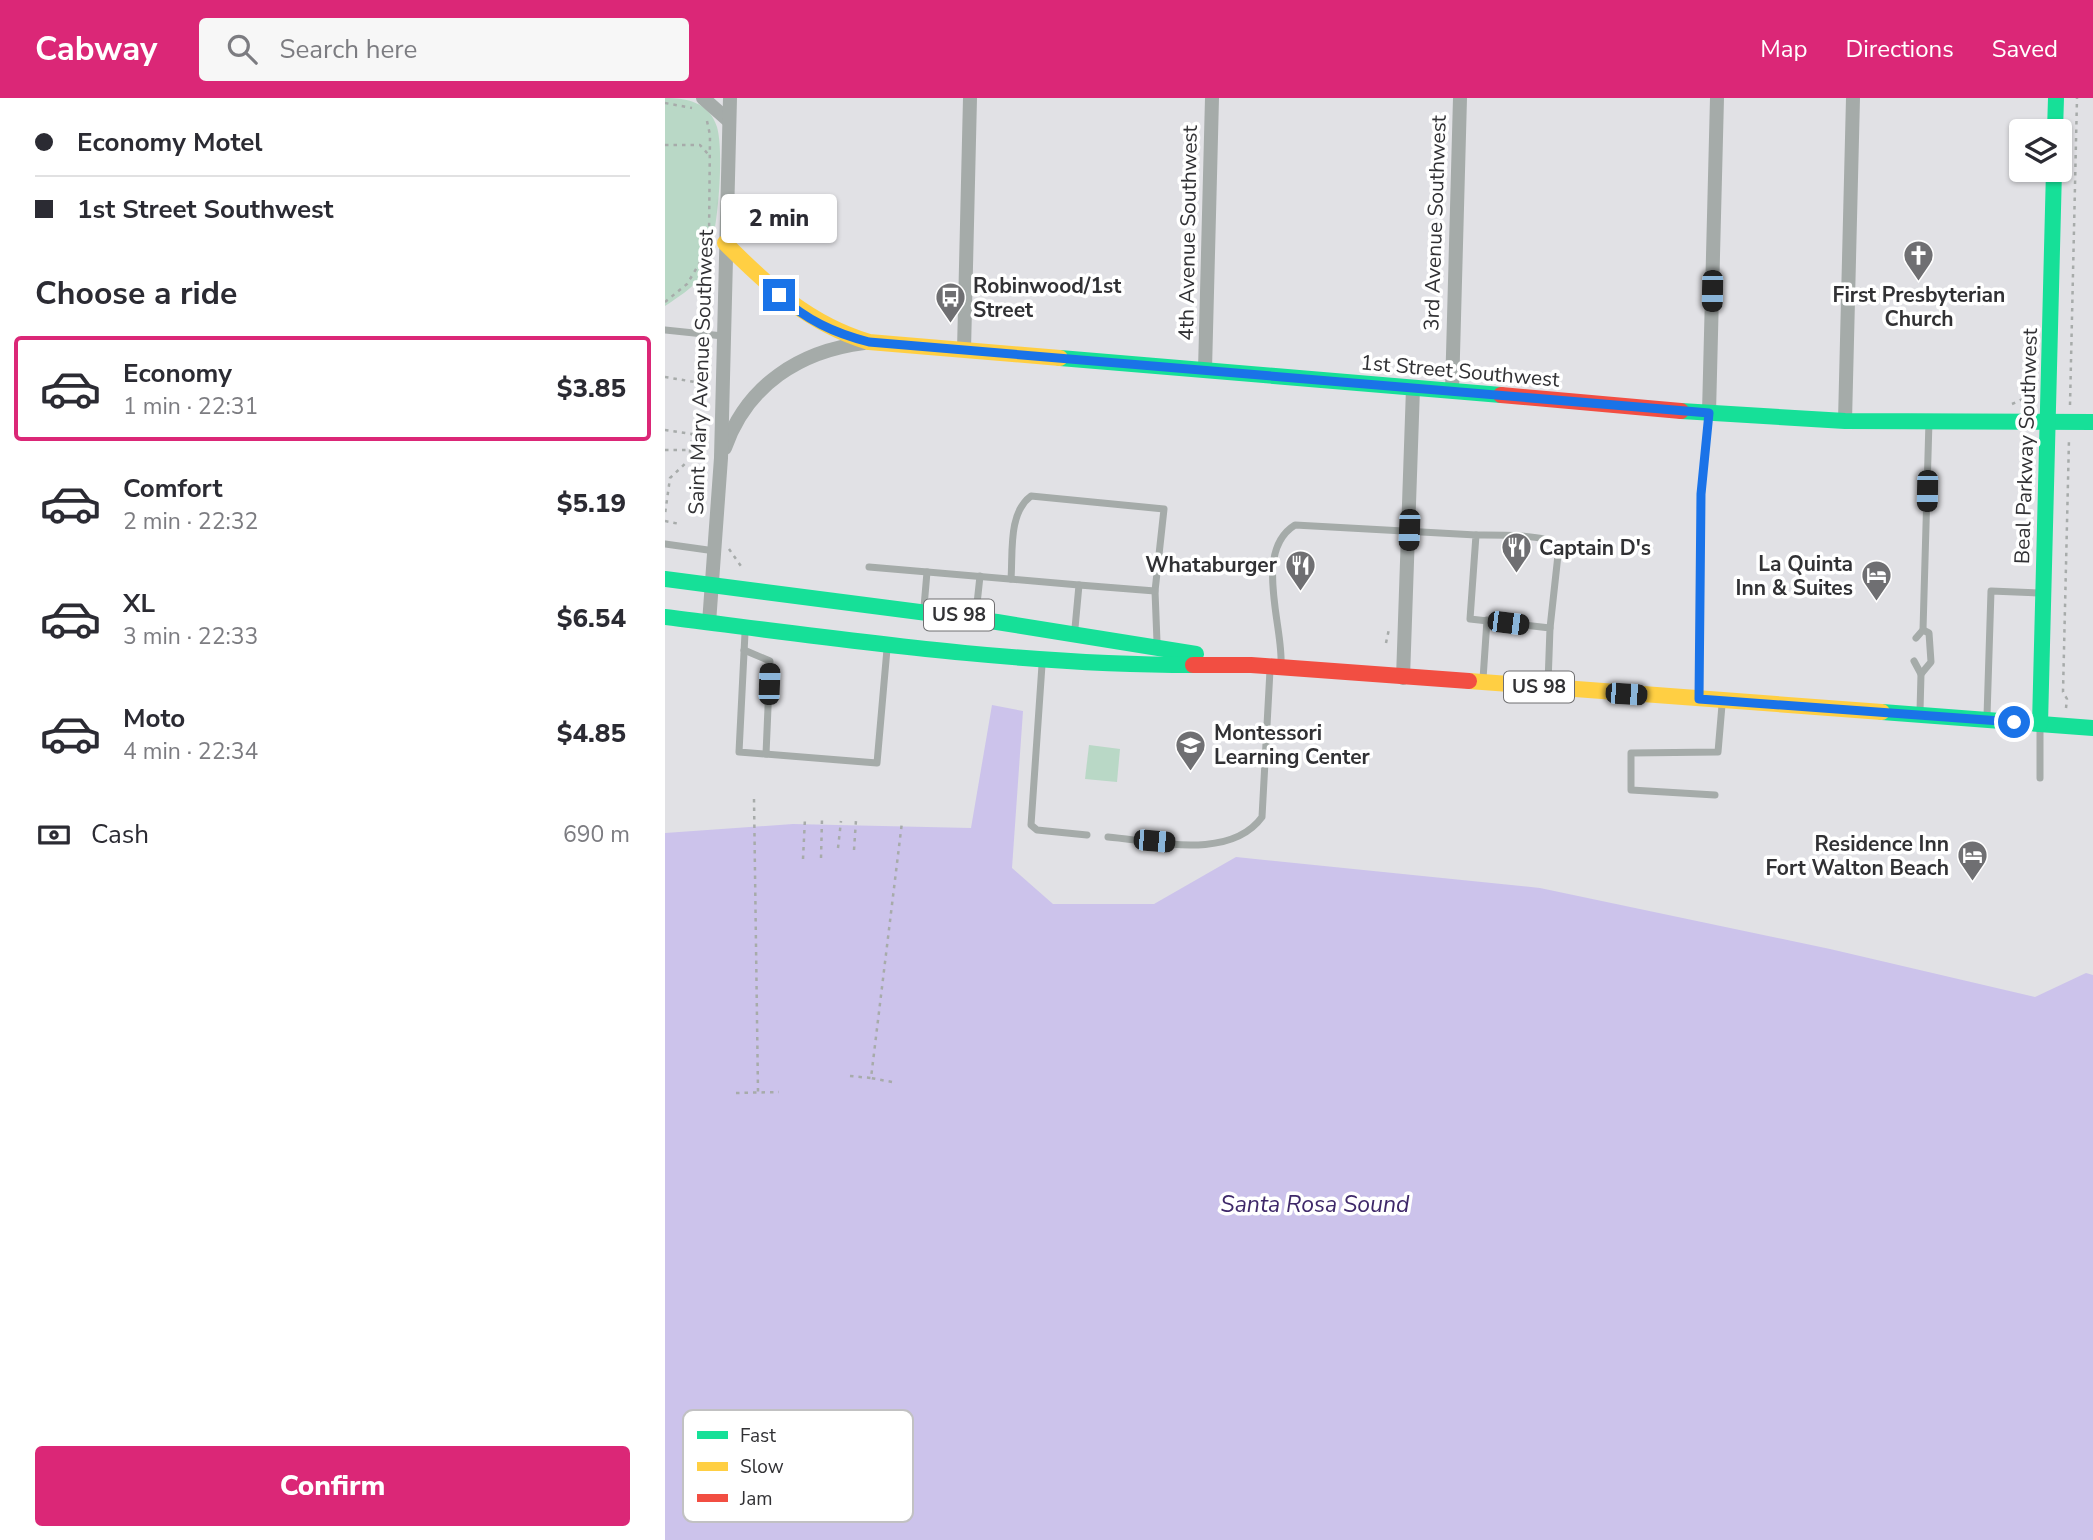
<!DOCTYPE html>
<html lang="en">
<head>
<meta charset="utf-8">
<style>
  body { margin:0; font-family:"Nunito Sans",sans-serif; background:#f7f7f7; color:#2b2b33; height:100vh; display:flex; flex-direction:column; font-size:26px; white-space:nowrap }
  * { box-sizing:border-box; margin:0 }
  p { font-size:23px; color:#7c7c81 }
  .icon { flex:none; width:38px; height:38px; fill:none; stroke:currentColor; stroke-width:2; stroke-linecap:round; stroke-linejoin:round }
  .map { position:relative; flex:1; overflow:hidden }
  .panel { display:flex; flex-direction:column; background:#fff; width:665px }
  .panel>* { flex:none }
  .top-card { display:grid; align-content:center; height:154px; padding:0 35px; background:#fff }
  .controls { position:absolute; left:1344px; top:21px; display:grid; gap:14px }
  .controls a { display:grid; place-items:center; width:63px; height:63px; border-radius:7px; background:#fff; box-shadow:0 2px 5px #0004; font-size:35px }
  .end { position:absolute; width:32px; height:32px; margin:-16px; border:9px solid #1a73e8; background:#fff; box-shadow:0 0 0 4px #fff }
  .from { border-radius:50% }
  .bubble { position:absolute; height:49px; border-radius:7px; background:#fff; box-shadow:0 2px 5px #0004; font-size:23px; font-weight:800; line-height:49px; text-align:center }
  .car { position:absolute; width:21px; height:42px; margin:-21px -10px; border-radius:9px; box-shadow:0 0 5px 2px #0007; background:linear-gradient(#222 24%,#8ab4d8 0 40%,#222 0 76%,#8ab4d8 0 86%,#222 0) }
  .top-card b { display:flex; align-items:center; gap:24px; height:66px; font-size:26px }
  .top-card b+b { border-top:2px solid #e1e1e2 }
  .top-card i { width:18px; height:18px; background:#2b2b33 }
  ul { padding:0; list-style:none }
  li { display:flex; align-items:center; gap:21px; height:105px; margin:0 14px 10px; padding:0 21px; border:4px solid transparent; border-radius:7px }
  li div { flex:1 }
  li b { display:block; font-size:26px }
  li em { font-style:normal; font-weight:800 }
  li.selected { border-color:#db2777 }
  li>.icon { width:63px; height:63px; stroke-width:1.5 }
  h2 { padding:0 35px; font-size:32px; line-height:84px }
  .pay { display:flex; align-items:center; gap:18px; height:77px; padding:0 35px; font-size:26px }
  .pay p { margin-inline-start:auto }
  .button { display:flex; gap:14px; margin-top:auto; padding:14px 35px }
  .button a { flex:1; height:80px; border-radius:7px; background:#db2777; color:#fff; font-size:28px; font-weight:800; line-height:80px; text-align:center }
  header { display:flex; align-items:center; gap:42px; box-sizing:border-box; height:98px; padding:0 35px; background:#db2777; color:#fff }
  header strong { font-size:33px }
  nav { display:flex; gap:38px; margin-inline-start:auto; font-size:24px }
  .search { width:490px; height:63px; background:#f7f7f7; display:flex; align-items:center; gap:18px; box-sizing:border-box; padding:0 24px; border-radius:7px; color:#7c7c81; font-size:26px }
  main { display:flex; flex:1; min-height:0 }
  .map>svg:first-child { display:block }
  .green { fill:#b9d8c6 }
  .water { fill:#ccc3eb }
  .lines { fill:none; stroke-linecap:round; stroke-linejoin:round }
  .path { stroke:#a7abaa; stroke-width:2.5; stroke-dasharray:3.5 5; stroke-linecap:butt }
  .lane { stroke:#a5aba9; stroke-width:7 }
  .street { stroke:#a5aba9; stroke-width:14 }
  .fast { stroke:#16e098; stroke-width:16 }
  .slow { stroke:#ffcf43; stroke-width:16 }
  .jam { stroke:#f24e42; stroke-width:16 }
  .route { stroke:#1a73e8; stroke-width:9 }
  .labels { text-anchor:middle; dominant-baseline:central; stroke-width:7; stroke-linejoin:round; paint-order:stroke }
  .shield { fill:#fff; stroke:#6f6f71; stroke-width:2 }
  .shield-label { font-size:19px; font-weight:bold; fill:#313134 }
  .street-label { font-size:21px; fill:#313134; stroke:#fff }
  .poi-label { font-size:21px; font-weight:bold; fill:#313134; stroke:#fff; text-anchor:start }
  .water-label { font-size:23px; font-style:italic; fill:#3e2869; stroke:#fff }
  .key { fill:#fff; stroke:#c1c1c2; stroke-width:2 }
  .key-label { font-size:19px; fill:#313134 }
</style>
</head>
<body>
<header>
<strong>Cabway</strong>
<div class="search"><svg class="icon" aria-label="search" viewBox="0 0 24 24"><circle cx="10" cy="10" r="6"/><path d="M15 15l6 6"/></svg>Search here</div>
<nav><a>Map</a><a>Directions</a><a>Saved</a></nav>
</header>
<main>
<section class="panel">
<div class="top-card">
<b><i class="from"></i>Economy Motel</b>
<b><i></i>1st Street Southwest</b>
</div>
<h2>Choose a ride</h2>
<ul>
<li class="selected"><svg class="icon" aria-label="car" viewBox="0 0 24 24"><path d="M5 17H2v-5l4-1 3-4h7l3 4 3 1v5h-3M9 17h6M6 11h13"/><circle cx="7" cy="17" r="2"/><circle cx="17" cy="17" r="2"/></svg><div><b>Economy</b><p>1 min · 22:31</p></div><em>$3.85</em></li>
<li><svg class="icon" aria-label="car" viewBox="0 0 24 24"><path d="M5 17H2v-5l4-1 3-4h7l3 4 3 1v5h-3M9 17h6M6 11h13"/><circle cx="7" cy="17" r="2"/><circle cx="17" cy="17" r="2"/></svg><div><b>Comfort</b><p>2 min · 22:32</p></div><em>$5.19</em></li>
<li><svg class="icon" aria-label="car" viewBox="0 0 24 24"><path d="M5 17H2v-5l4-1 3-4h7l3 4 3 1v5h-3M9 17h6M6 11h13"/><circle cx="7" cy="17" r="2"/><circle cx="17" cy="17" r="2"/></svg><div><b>XL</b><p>3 min · 22:33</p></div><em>$6.54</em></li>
<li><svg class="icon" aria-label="car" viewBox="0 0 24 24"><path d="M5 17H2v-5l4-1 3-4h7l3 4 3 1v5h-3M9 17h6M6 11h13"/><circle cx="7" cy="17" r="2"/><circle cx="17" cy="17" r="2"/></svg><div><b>Moto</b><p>4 min · 22:34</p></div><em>$4.85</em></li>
</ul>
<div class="pay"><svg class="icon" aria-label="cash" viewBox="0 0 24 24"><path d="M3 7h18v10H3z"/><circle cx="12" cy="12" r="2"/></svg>Cash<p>690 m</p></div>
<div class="button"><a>Confirm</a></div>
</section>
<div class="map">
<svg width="1428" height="1442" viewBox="0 0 1428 1442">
  <rect width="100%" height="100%" fill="#e1e1e5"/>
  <!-- green -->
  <g class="green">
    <path d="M0,0C22,0 44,4 52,29C60,56 52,153 37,177C28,190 12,200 0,208Z"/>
    <path d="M424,647L455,651L452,684L420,681Z"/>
  </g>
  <!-- water -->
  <path class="water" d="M327,607L358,613L347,770L388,806H489L571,759L875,790L1165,851L1370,899L1421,875L1428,877V1442H0V735L128,726L306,730Z"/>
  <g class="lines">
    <!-- path -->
    <g class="path">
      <path d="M0,5L27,10"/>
      <path d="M42,23L45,37L44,138"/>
      <path d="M0,47H35L43,56"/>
      <path d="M0,204L22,186L42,153"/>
      <path d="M41,226L44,152"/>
      <path d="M41,246L42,278"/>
      <path d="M0,279L42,286"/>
      <path d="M1347,306L1360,300"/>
      <path d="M1405,307L1412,0"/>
      <path d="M0,332L27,336L24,362L5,380L0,416"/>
      <path d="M0,352H25"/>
      <path d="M37,396L39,379"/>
      <path d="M0,423L15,426"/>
      <path d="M64,451L78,471"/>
      <path d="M721,545L724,531"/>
      <path d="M1401,610L1402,601L1398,594L1404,341"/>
      <path d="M89,701L93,994"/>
      <path d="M173,750L176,723"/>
      <path d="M189,752L191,722"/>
      <path d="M156,760L157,721"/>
      <path d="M138,761L140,720"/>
      <path d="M185,978L206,980"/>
      <path d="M227,984L206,980L237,724"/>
      <path d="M71,995L114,994"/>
    </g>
    <!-- lane -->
    <g class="lane">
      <path d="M0,232L58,238"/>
      <path d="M811,437C826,437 882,436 890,446C892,449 892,454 893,457L885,530"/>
      <path d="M0,446L50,453"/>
      <path d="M204,469L414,487L410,530"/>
      <path d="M346,481C348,454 343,415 366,398L499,411L490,493L492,544"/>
      <path d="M414,487L490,493"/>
      <path d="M259,509L262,474"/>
      <path d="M311,515L315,478"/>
      <path d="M1258,532L1264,323"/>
      <path d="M80,535L74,654L212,665L222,551"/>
      <path d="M79,552L105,563L101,656"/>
      <path d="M1249,563L1256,576L1266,564L1264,535L1258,532L1251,540"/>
      <path d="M616,565C618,527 588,453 630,427L811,437L805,521L885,530L883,585"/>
      <path d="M377,567L366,727L372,732L422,737"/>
      <path d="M818,581L822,522"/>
      <path d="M1034,598L1036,396L1044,316"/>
      <path d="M1255,613L1256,576"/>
      <path d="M1322,618L1326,493L1375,495"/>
      <path d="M1375,630V680"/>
      <path d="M1050,697L966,692V655L1053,654L1057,607"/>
      <path d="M443,739C490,743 565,763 597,719L605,572"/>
    </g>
    <!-- street -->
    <g class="street">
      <path d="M38,0L64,23"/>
      <path d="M299,252L305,0"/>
      <path d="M540,272L547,0"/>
      <path d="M787,293L795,0"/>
      <path d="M1044,315L1052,0"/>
      <path d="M1180,323L1188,0"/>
      <path d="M60,350C82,287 135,253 199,245"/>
      <path d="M44,525L56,360L65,0"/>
      <path d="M738,580L748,290"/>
    </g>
    <!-- fast -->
    <g class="fast">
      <path d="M1390,33L1391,0"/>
      <path d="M395,260L836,297"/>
      <path d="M1016,313L1180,323L1428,324"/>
      <path d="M0,481L332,524L531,556"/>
      <path d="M0,519C176,541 351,567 528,567"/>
      <path d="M1217,614L1428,630"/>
      <path d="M1375,626L1389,72"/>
    </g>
    <!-- slow -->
    <g class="slow">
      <path d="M60,145C104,189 144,226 204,244L395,260"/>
      <path d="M804,583L1217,614"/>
    </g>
    <!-- jam -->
    <g class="jam">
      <path d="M836,297L1016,313"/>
      <path d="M528,567H586L804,583"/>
    </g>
  </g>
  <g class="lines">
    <!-- route -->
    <path class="route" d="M114,197C141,222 169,235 204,244L1044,315L1036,396L1034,601L1349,624"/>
  </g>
  <!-- icons -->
  <defs>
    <symbol id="church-pin" viewBox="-11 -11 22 30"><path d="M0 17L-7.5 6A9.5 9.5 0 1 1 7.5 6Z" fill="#6f6f72" stroke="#fff"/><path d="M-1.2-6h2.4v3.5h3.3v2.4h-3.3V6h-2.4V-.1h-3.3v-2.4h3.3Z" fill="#fff"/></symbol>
    <symbol id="bus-pin" viewBox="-11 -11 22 30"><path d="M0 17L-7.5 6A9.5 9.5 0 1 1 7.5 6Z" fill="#6f6f72" stroke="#fff"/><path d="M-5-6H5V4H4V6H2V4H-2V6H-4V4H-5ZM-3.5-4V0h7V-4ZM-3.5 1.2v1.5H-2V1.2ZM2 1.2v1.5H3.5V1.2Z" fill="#fff"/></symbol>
    <symbol id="restaurant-pin" viewBox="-11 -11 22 30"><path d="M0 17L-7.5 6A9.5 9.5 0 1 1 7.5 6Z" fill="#6f6f72" stroke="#fff"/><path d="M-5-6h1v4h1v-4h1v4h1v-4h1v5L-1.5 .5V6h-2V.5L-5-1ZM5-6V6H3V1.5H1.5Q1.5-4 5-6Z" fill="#fff"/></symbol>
    <symbol id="hotel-pin" viewBox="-11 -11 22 30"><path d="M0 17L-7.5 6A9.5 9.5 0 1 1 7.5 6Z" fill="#6f6f72" stroke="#fff"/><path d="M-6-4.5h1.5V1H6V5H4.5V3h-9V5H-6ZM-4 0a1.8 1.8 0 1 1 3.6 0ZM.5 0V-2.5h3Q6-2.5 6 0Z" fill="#fff"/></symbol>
    <symbol id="school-pin" viewBox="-11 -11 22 30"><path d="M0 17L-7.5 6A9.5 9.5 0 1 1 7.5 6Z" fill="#6f6f72" stroke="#fff"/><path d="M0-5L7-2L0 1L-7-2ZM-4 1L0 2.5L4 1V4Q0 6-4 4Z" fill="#fff"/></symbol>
  </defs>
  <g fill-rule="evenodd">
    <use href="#church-pin" x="1236" y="140" width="35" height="47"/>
    <use href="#bus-pin" x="268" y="182" width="35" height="47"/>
    <use href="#restaurant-pin" x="834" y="432" width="35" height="47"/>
    <use href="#restaurant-pin" x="618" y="450" width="35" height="47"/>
    <use href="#hotel-pin" x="1194" y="460" width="35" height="47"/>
    <use href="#school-pin" x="508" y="630" width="35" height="47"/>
    <use href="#hotel-pin" x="1290" y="740" width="35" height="47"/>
  </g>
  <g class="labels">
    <!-- shield labels -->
    <g class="shield">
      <rect x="259" y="501.5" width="70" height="31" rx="5"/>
      <rect x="839" y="573.5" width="70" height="31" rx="5"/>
    </g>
    <g class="shield-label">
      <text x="294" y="517">US 98</text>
      <text x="874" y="589">US 98</text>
    </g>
    <!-- street labels -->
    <g class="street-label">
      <text transform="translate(770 125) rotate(-88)">3rd Avenue Southwest</text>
      <text transform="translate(523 135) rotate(-89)">4th Avenue Southwest</text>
      <text transform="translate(795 273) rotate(5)">1st Street Southwest</text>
      <text transform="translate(36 274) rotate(-88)">Saint Mary Avenue Southwest</text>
      <text transform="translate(1361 348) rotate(-88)">Beal Parkway Southwest</text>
    </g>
    <!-- poi labels -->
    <g class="poi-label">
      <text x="308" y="188">Robinwood/1st<tspan x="308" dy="24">Street</tspan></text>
      <text x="1254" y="197" text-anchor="middle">First Presbyterian<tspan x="1254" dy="24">Church</tspan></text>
      <text x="874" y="450">Captain D's</text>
      <text x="1188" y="466" text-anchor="end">La Quinta<tspan x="1188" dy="24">Inn &amp; Suites</tspan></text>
      <text x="612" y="467" text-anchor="end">Whataburger</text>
      <text x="549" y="635">Montessori<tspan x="549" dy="24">Learning Center</tspan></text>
      <text x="1284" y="746" text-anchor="end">Residence Inn<tspan x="1284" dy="24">Fort Walton Beach</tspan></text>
    </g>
    <!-- water labels -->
    <g class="water-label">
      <text x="650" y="1106">Santa Rosa Sound</text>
    </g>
  </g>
  <!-- legend -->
  <rect x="18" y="1312" width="230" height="112" rx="10" class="key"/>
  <rect x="32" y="1333" width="31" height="8" fill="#16e098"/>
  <rect x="32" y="1364" width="31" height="9" fill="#ffcf43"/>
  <rect x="32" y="1396" width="31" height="8" fill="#f24e42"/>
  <g class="key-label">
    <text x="75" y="1344">Fast</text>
    <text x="75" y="1375">Slow</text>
    <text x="75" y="1407">Jam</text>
  </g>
</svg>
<div class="controls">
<a><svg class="icon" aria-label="layers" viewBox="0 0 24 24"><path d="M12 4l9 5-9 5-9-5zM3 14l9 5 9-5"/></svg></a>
</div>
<i class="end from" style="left:1349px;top:624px"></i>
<i class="end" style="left:114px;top:197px"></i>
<div class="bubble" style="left:56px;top:96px;width:116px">2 min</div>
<i class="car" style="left:1047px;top:193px;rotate:181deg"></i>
<i class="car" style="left:1262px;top:393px;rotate:181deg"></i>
<i class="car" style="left:744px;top:432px;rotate:182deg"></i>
<i class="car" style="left:843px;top:525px;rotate:97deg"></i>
<i class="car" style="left:104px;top:586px;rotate:2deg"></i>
<i class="car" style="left:961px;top:596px;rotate:94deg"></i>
<i class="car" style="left:489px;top:743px;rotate:95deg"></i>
</div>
</main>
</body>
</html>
